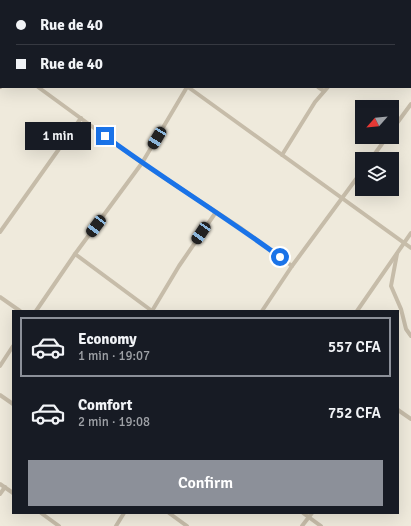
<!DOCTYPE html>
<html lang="en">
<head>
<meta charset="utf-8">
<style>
  body { margin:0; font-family:Signika,sans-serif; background:#242831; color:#f1f3f6; height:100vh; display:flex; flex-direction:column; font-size:15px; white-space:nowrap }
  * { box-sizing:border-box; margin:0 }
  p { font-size:13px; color:#9ea1a6 }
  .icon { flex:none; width:22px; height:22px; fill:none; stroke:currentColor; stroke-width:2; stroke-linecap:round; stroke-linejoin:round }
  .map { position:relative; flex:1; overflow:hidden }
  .details { position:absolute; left:12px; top:310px; width:387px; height:204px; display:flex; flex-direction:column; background:#171b24; border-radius:0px; box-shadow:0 4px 16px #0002 }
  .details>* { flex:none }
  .guide { position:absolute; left:0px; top:0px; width:411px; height:88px; box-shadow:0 4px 16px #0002; display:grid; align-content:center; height:88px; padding:0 16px; background:#171b24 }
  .needle { width:26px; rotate:243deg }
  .fabs { position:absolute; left:355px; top:100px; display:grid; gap:8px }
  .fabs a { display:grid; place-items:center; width:44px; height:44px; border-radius:0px; background:#171b24; box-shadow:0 4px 16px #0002; font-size:20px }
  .end { position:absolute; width:18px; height:18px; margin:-9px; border:5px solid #1a73e8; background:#fff; box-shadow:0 0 0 2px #fff }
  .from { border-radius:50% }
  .bubble { position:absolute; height:28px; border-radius:0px; background:#171b24; box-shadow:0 4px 16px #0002; font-size:13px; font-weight:600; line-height:28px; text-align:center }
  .car { position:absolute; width:12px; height:24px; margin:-12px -6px; border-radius:5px; box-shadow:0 0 3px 1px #0007; background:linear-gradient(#222 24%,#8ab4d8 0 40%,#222 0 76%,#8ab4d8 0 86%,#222 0) }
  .guide b { display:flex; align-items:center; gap:14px; height:38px; font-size:15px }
  .guide b+b { border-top:1px solid #363941 }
  .guide i { width:10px; height:10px; background:#f1f3f6 }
  ul { padding:7px 0 0; list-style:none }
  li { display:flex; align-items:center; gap:12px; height:60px; margin:0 8px 6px; padding:0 8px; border:2px solid transparent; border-radius:0px }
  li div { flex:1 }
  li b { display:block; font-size:15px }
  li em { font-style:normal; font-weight:600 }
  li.selected { border-color:#8c9099 }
  li>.icon { width:36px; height:36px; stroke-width:1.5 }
  .button { display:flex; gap:8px; margin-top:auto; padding:8px 16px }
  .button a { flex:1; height:46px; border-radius:0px; background:#8c9099; color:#fff; font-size:16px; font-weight:600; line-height:46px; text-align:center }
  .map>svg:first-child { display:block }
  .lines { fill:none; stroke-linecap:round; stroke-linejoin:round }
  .street { stroke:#c6bca9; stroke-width:4 }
  .secondary { stroke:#998c7b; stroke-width:5.5 }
  .route { stroke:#1a73e8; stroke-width:5 }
</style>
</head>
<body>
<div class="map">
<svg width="411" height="526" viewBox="0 0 411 526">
  <rect width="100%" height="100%" fill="#efeadc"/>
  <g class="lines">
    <!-- street -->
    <g class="street">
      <path d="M72,0L74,1"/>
      <path d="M191,0L193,1"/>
      <path d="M196,1L197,0"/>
      <path d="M252,1H254"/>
      <path d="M392,1L393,0"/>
      <path d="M0,60L1,61"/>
      <path d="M410,82L411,83"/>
      <path d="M38,87L142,163L242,229L292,266"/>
      <path d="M188,87L411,248"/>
      <path d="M318,87L324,91"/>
      <path d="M392,130L411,104"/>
      <path d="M282,155L315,102L328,87"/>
      <path d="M371,159L387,137"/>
      <path d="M0,232L81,118"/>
      <path d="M75,254L152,311"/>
      <path d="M397,254L391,286L401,309L406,329L411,336"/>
      <path d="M0,297L20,311"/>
      <path d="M36,311L75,254L142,163L187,87"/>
      <path d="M152,311L179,266L216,212"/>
      <path d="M262,311L292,266L362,171"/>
      <path d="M357,311L411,233"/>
      <path d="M0,366L13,346"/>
      <path d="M0,395L13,404"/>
      <path d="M398,410L411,419"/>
      <path d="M0,484L13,493"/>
      <path d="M0,494L5,487"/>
      <path d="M41,513L59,526"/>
      <path d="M169,513L187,526"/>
      <path d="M303,513L321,526"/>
      <path d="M116,526L124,513"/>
      <path d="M302,526L312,513"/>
    </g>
    <!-- secondary -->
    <g class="secondary">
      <path d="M49,1L50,0"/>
      <path d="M57,1V0"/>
      <path d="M0,74L1,73"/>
      <path d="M0,86L1,84"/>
    </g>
  </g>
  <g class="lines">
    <!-- route -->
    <path class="route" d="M105,136C162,178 223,215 280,257"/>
  </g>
</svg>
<div class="fabs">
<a><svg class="needle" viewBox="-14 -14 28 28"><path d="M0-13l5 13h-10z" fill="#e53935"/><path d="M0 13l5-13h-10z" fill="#9ea1a6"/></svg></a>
<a><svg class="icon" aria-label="layers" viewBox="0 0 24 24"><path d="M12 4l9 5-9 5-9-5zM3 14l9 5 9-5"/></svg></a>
</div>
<i class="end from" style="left:280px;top:257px"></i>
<i class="end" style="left:105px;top:136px"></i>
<div class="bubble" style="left:25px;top:122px;width:66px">1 min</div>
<i class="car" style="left:157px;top:138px;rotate:211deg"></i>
<i class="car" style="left:96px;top:226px;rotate:217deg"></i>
<i class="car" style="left:201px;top:233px;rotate:214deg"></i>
<div class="guide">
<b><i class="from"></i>Rue de 40</b>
<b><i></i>Rue de 40</b>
</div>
<section class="details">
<ul>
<li class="selected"><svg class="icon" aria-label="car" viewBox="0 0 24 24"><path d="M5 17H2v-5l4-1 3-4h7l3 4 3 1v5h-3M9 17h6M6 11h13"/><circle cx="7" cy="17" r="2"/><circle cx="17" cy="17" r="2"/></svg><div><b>Economy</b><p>1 min · 19:07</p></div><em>557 CFA</em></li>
<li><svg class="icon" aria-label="car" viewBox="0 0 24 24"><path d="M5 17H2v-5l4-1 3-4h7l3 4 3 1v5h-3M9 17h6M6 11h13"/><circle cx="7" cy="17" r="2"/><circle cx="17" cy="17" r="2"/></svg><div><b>Comfort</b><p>2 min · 19:08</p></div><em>752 CFA</em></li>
</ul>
<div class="button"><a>Confirm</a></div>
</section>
</div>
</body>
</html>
